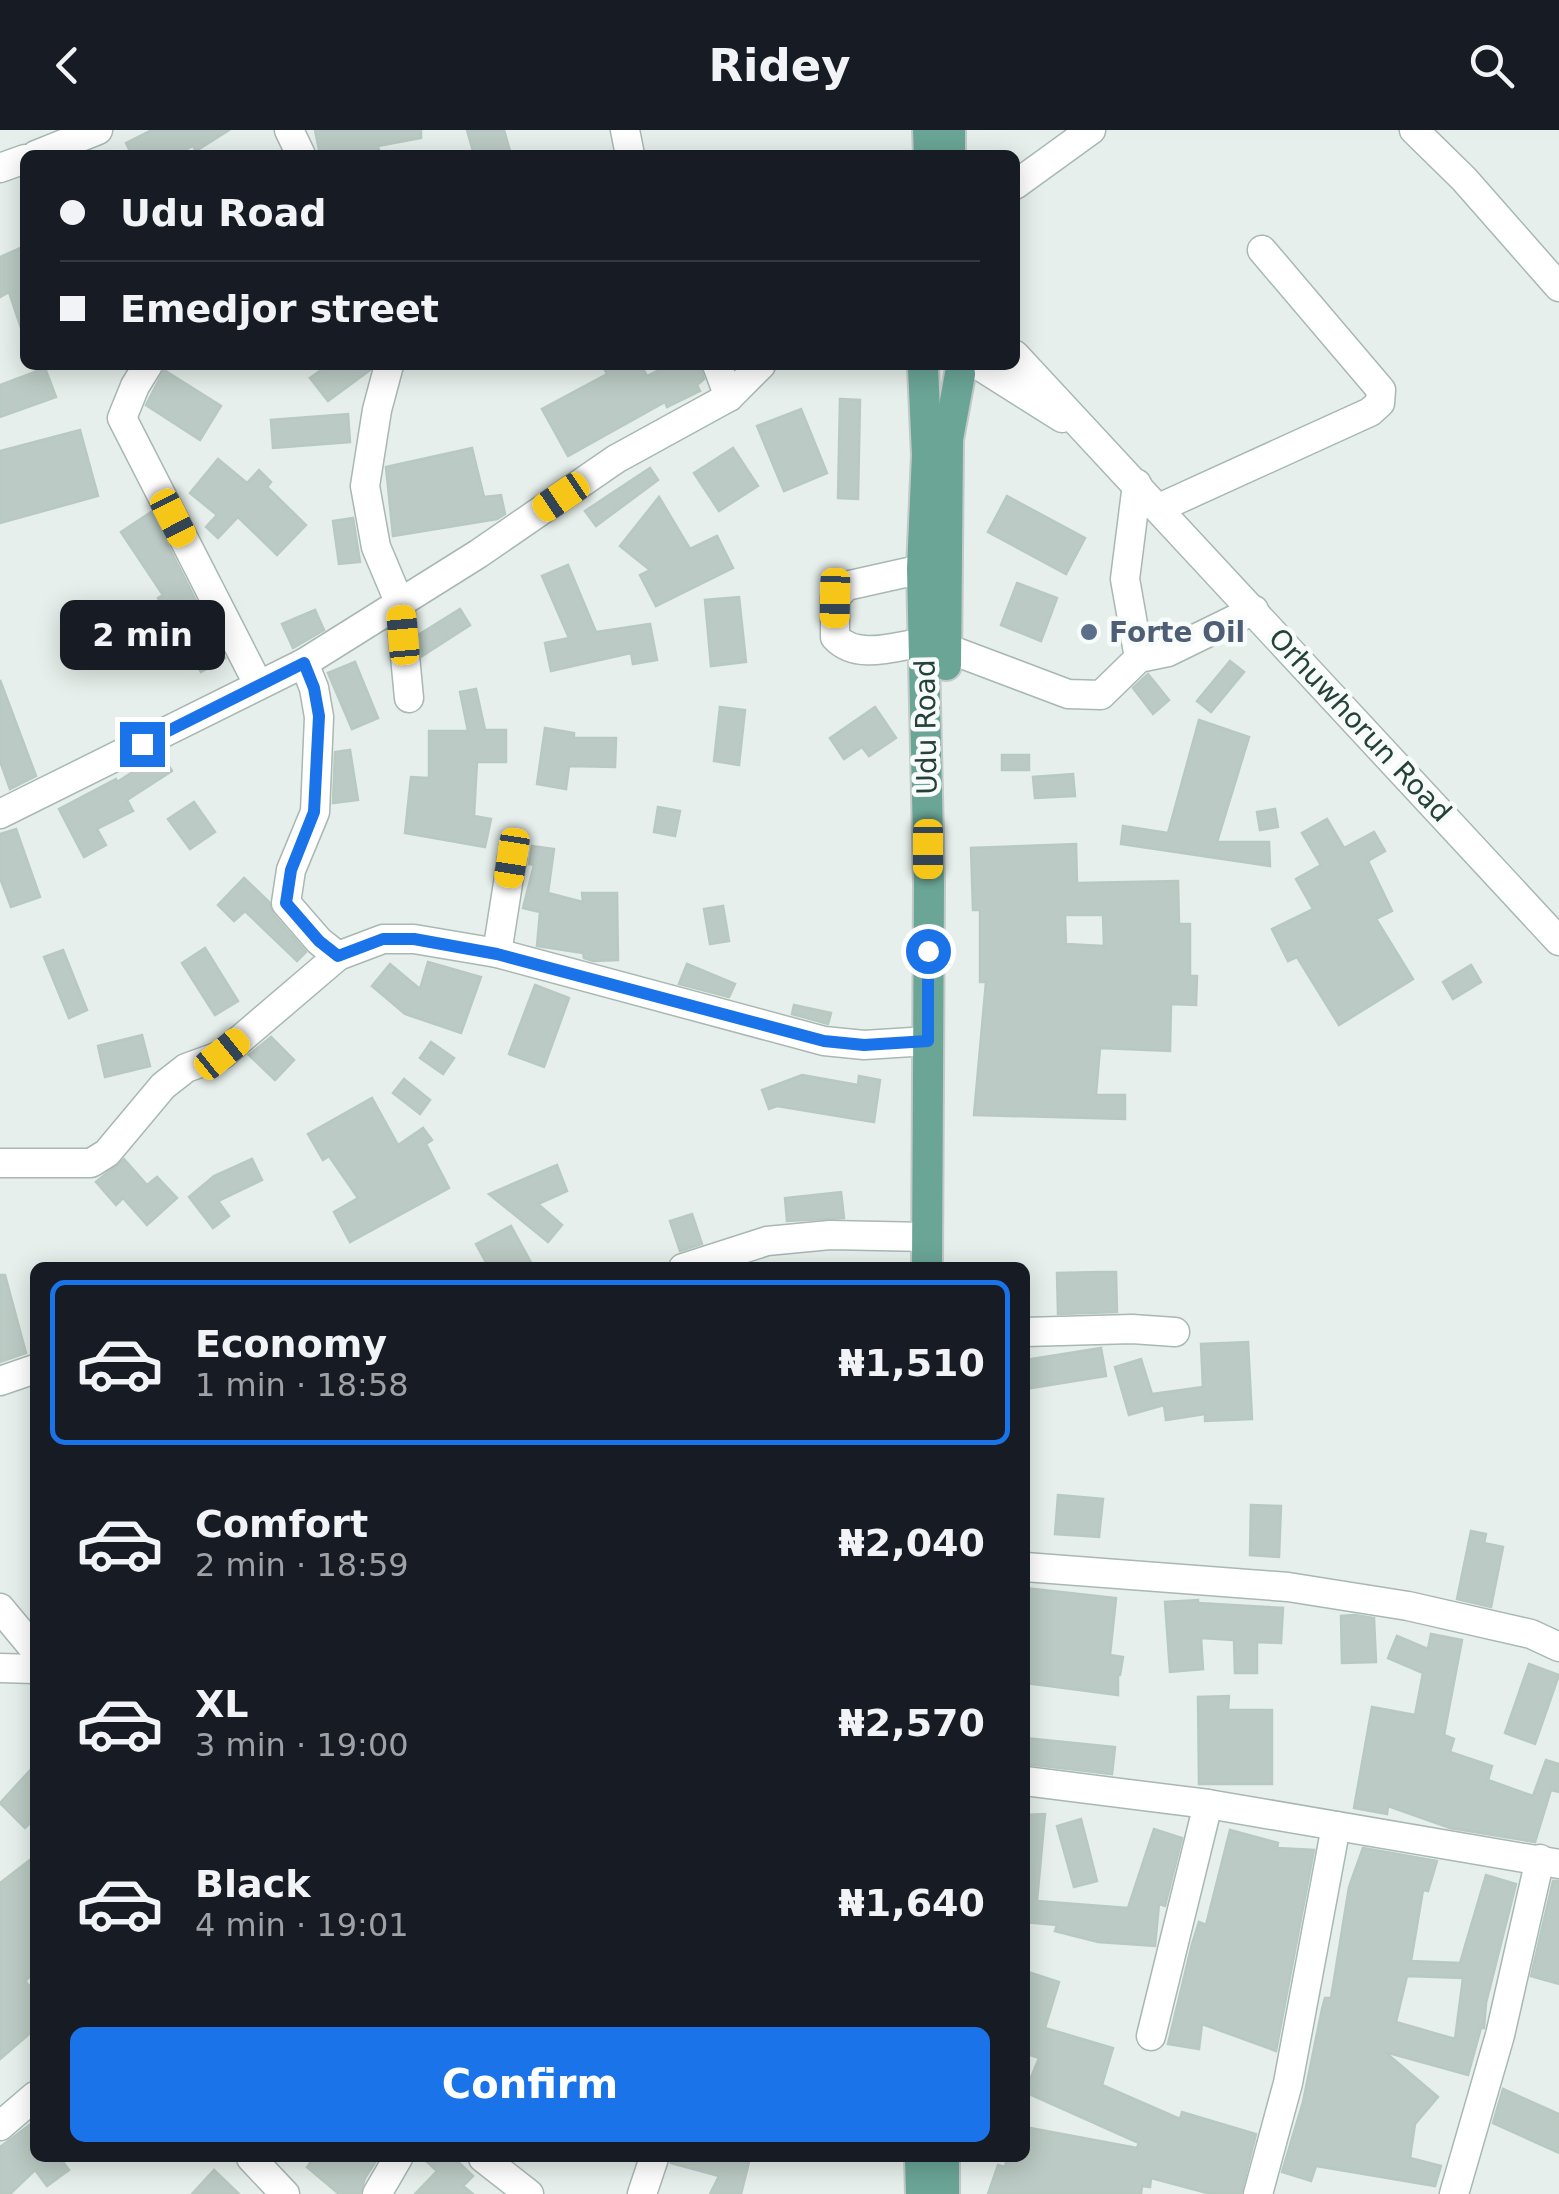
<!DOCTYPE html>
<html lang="en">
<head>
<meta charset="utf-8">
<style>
  body { margin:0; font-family:"DejaVu Sans",sans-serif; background:#20242c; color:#f1f3f6; height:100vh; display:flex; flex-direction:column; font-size:38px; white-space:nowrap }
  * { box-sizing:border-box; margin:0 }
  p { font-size:32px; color:#9ea1a6 }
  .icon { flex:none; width:55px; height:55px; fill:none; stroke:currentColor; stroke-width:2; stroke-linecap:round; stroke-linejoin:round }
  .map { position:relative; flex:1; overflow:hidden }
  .drawer { position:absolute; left:30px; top:1132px; width:1000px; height:900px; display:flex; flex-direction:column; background:#171b24; border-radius:15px; box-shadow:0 5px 25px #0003 }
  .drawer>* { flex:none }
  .hud { position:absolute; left:20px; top:20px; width:1000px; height:220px; border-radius:15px; box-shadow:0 5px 25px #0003; display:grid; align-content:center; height:220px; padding:0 40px; background:#171b24 }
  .end { position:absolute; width:45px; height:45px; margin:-22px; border:12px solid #1a73e8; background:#fff; box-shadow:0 0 0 5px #fff }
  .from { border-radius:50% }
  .bubble { position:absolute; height:70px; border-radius:15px; background:#171b24; box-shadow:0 5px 25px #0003; font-size:32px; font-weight:700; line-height:70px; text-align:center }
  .car { position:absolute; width:30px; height:60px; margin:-30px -15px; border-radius:12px; box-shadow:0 0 8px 2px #0007; background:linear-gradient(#f5c518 24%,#345 0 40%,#f5c518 0 76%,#345 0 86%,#f5c518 0) }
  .hud b { display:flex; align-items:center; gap:35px; height:95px; font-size:38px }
  .hud b+b { border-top:2px solid #363941 }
  .hud i { width:25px; height:25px; background:#f1f3f6 }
  ul { padding:18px 0 0; list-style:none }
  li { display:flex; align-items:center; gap:30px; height:165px; margin:0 20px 15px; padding:0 20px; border:5px solid transparent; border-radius:15px }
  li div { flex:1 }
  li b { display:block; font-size:38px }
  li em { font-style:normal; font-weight:700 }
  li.active { border-color:#1a73e8 }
  li>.icon { width:90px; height:90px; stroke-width:1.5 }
  .primary-button { display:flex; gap:20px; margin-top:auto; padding:20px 40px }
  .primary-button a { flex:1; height:115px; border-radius:15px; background:#1a73e8; color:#fff; font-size:40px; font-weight:700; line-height:115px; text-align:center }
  header { display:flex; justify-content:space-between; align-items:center; height:130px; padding:0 40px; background:#171b24; font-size:45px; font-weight:700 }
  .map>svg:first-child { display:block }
  .building { fill:#bbcac4; stroke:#b8c9c2; stroke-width:2.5; fill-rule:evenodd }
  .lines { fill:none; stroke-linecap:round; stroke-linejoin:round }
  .minor-casing { stroke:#a8b8b2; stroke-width:31 }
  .major-casing { stroke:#c2cac8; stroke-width:34 }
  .minor { stroke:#fff; stroke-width:28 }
  .major { stroke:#6aa596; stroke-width:30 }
  .route { stroke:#1a73e8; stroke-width:12 }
  .service-dot { fill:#5c6f8a; stroke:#f7fbf9; stroke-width:4 }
  .labels { text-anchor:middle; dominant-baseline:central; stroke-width:9; stroke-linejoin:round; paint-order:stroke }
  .service-label { font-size:28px; font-weight:bold; fill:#4e5e75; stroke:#f7fbf9; text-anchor:start }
  .street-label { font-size:28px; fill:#24423a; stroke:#f7fbf9 }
</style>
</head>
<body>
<header><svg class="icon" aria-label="back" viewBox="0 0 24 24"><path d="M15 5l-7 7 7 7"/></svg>Ridey<svg class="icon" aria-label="search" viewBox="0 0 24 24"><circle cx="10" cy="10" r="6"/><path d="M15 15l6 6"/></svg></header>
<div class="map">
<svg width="1559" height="2064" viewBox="0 0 1559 2064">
  <rect width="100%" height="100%" fill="#e6efeb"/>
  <!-- building -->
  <g class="building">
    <path d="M152,0H229L196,21L193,16L175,25H132L126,13Z"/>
    <path d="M315,0H421V8L378,16L380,25H320Z"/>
    <path d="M467,0H504L510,21L474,25Z"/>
    <path d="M25,116V201H22L9,162L0,167V127Z"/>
    <path d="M328,235H371L370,240L328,271L310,248Z"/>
    <path d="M602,235H641L647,246L669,235H700L704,249L697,255L700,261L667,277L665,272L568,326L542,279L607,244Z"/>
    <path d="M45,238L56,267L0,287V255Z"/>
    <path d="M164,240L221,276L200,310L146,275Z"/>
    <path d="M840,269L860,270L858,369L838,368Z"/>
    <path d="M801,279L827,343L784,361L757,296Z"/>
    <path d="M348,284L350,312L273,318L271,290Z"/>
    <path d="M80,300L98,366L0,393V321Z"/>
    <path d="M472,318L484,367L501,365L505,384L497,389L393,406L386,337Z"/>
    <path d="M733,318L758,356L719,381L694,343Z"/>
    <path d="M218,329L247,353L259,340L271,352L267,357L306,395L277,425L238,387L218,408L206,397L217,385L190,363Z"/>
    <path d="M650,338L658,350L596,396L585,381Z"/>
    <path d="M1007,366L1085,408L1066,444L988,402Z"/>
    <path d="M659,367L690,419L717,406L733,438L656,476L640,445L650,440L620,416Z"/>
    <path d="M151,382L225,528L201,542L158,468L163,465L121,402Z"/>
    <path d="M353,388L360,432L339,434L333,391Z"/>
    <path d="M568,435L596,502L650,494L657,530L633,534L631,523L551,541L545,513L569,508L542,446Z"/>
    <path d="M1017,453L1057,468L1041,511L1001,495Z"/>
    <path d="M739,467L746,532L711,536L705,470Z"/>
    <path d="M460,479L470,495L422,526L420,504Z"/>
    <path d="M315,480L324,500L293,518L282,494Z"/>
    <path d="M1230,531L1244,542L1211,582L1197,571Z"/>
    <path d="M355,532L378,588L352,599L328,543Z"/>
    <path d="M1148,544L1169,570L1153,584L1133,558Z"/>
    <path d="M0,550L36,646L10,659L0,631Z"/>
    <path d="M476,559L485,600H506V632H477L474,686L491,689L485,717L405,703L411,647L429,648V601H468L460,562Z"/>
    <path d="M720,577L745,580L739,635L714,631Z"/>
    <path d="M875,577L896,608L869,626L862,617L844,629L830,608Z"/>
    <path d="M1199,590L1249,607L1217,712H1269L1270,736L1121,714L1123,696L1168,703Z"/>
    <path d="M545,598L574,603V608H616L615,637L569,636L566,659L537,654Z"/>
    <path d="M350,620L358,670L333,673L335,622Z"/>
    <path d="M161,624L172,641L127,670L133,681L97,699L106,715L84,727L59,679L116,649L117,652Z"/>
    <rect x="1002" y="625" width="27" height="15"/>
    <path d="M1073,644L1075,666L1035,668L1033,647Z"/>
    <path d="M194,672L215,702L190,719L168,689Z"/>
    <path d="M658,677L680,681L675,706L654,702Z"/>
    <path d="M1275,679L1278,697L1260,700L1257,682Z"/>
    <path d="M1327,689L1344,718L1374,702L1385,721L1368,731L1392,781L1376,789L1413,849L1339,895L1297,827L1288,831L1272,799L1313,779L1296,749L1321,735L1302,703Z"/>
    <path d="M16,699L40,767L11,777L0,748V704Z"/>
    <path d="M1076,714L1077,753L1178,751L1179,794H1190V846H1197L1196,875L1171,874L1170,921L1100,918L1096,965H1125V989L974,985L986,852H980V780H973L971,718ZM1065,785H1103L1104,816L1066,814Z"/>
    <path d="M532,716L554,719L548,763L583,772L582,763H617L618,830L593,831L584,828L583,823L537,816L540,782L523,778L534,735L529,734Z"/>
    <path d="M244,748L269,772L273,784L306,822L297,831L245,781L234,791L218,775Z"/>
    <path d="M723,776L729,811L710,814L704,779Z"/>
    <path d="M205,818L238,871L215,885L182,833Z"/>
    <path d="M63,820L87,880L69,888L44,827Z"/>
    <path d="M428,832L481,847L461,903L405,884L372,856L390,834L420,859Z"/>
    <path d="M687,834L735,854L729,867L679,854Z"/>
    <path d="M1471,835L1481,852L1453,869L1443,852Z"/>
    <path d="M535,855L569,868L544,937L509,924Z"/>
    <path d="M794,875L831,883L828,894L792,884Z"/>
    <path d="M142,905L150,936L105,947L98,916Z"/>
    <path d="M271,907L294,930L275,950L249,925Z"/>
    <path d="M431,912L454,928L443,944L420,928Z"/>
    <path d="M802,945L858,955L859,946L880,950L874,992L777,976L769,979L762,960Z"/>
    <path d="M404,949L430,970L420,984L393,963Z"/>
    <path d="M372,968L398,1015L423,998L432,1010L426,1014L449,1058L350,1112L334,1082L358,1068L329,1026L323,1030L308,1004Z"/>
    <path d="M124,1029L147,1055L157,1047L177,1068L147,1095L123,1068L116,1075L96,1052Z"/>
    <path d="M252,1029L262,1050L218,1071L229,1086L213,1098L189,1067L214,1046Z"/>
    <path d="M557,1035L567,1061L538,1074L562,1095L548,1112L489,1064Z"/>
    <path d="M841,1062L844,1088L787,1091L785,1068Z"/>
    <path d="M692,1084L702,1114L680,1121L670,1091Z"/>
    <path d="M511,1096L534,1138H489L476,1114Z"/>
    <path d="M1101,1142H1116L1117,1182L1058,1184L1057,1143Z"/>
    <path d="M0,1145H5L26,1223L0,1232Z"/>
    <path d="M1248,1212L1252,1289L1205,1291V1284L1166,1290L1164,1275L1129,1285L1115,1237L1141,1229L1152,1264L1203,1257L1201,1214Z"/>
    <path d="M1101,1218L1106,1246L1025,1259V1230Z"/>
    <path d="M1058,1365L1103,1369L1099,1407L1055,1404Z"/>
    <path d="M1251,1375L1281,1376L1279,1427L1250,1425Z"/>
    <path d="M1471,1401L1486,1404L1484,1413L1503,1417L1491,1477L1457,1469Z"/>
    <path d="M1025,1458L1116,1468L1110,1525L1123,1527L1120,1545H1118V1565L1025,1553Z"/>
    <path d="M1198,1470V1473L1283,1478L1281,1513L1257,1512V1543H1235L1234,1510L1201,1508L1203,1539L1170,1542L1165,1472Z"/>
    <path d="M1355,1485L1374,1488L1376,1532L1342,1533L1341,1486Z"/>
    <path d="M1431,1504L1462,1510L1444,1605L1454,1609L1450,1622L1492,1636L1488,1650L1533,1666L1546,1630L1559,1634V1662L1551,1660L1535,1712L1450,1698L1388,1676L1387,1684L1354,1678L1372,1577L1415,1585L1423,1543L1388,1528L1397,1506L1428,1519Z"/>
    <path d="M1529,1534L1559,1545L1535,1614L1505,1603Z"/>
    <path d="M1229,1566L1228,1580H1272V1654H1199L1198,1567Z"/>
    <path d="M1025,1608L1115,1617L1112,1644L1025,1634Z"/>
    <path d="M35,1635V1688L25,1698L0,1673Z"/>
    <path d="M1045,1684L1037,1771L1128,1778L1154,1699L1182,1708L1165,1776L1159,1774L1155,1816L1098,1812L1055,1801L1057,1795L1025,1792V1685Z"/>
    <path d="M1081,1689L1097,1751L1074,1757L1057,1696Z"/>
    <path d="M1230,1700L1278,1713L1277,1718L1314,1720L1276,1921L1202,1894L1199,1919L1168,1914L1192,1814L1199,1792L1206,1795Z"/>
    <path d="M1363,1718L1437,1731L1428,1761L1423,1760L1411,1831L1460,1833L1486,1745L1516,1754L1486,1873L1484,1898H1481L1468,1945L1385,1922L1438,1967L1415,1994L1410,2028L1441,2036L1435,2056L1316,2036L1311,2051L1282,2042L1303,1972L1322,1879L1325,1868H1331L1349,1757ZM1407,1846L1463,1848L1455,1909L1396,1892Z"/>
    <path d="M35,1726V1842L25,1851L35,1862V1899L0,1929V1753Z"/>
    <path d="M1553,1751H1559V1854L1531,1846Z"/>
    <path d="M1025,1841L1059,1852L1045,1898L1113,1918L1102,1955L1180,1989L1182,1982L1256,2004L1241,2064H1211L1151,2048L1150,2057L1142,2056L1141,2064H988L998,2035L1005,2037L1007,2028H1025V1997L1137,2018L1139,2013L1025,1962L1039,1928L1025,1923Z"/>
    <path d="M1503,1959L1559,1984V2023L1493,1993Z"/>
    <path d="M35,1991V2028H60L69,2040L47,2056L35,2040L10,2064H0V2017Z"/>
    <path d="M314,2028H378L365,2048L360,2064H339L307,2037Z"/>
    <path d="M423,2028H454L473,2046L463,2056L473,2064H415L437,2041Z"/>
    <path d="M671,2028H750L741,2064H710L719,2046L671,2033Z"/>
    <path d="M214,2040L239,2064H192Z"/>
  </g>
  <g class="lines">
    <defs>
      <g id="minor">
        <path d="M289,0L301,25"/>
        <path d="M625,0L630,25"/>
        <path d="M1414,0L1464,49L1559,157"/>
        <path d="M36,25L98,0"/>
        <path d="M0,38L25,29"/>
        <path d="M1015,55L1091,0"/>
        <path d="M1015,225L1559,811"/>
        <path d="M148,235L135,256L122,288L258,554"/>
        <path d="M389,235L377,280L365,356L376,417L400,474L409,568"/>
        <path d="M717,235L729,267"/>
        <path d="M978,235L1062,288"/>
        <path d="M1137,354L1125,449L1139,528"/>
        <path d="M1159,378L1370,282L1380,273L1381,260L1262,120"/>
        <path d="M922,439L846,456L835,468V507C857,531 896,516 925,512"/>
        <path d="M946,518L1068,564L1101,565L1139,528L1168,522L1254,480"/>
        <path d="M304,533L314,558L319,587L315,682L291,740L286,773L319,811L338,826"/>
        <path d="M0,684L304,533L478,424L616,329L729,267L761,235"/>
        <path d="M497,823L512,728"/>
        <path d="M0,1033H91L107,1023L163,956L186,938L222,925L338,826L383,809H414L497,823L824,911L864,915L928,911"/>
        <path d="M683,1138L767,1111L830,1105L927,1107"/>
        <path d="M1025,1202L1132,1199L1175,1202"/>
        <path d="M0,1251L35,1239"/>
        <path d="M1025,1437L1288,1457L1408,1476L1531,1504L1559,1517"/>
        <path d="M0,1478L35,1520"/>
        <path d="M0,1538L35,1539"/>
        <path d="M1025,1651L1208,1674L1559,1734"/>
        <path d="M1151,1906L1208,1674"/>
        <path d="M0,1996L35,1966"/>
        <path d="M251,2028L285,2064"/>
        <path d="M483,2028L529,2064"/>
        <path d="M377,2064L398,2028"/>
        <path d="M642,2064L654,2028"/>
        <path d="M1258,2064L1288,1953L1336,1696"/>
        <path d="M1454,2064L1500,1905L1540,1729"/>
      </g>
      <g id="major">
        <path d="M928,0L929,25"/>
        <path d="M950,0V25"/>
        <path d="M923,237L927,325L922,439L929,754L927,1138"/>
        <path d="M946,535L948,309L960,244"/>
        <path d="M920,2028L921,2064"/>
        <path d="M944,2028V2064"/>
      </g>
    </defs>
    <!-- minor casing -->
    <use href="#minor" class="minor-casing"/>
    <!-- major casing -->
    <use href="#major" class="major-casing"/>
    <!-- minor -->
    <use href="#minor" class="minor"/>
    <!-- major -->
    <use href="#major" class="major"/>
  </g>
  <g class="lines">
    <!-- route -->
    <path class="route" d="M142,614L304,533L314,558L319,586L314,682L291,740L286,773L319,811L338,826L383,809H414L497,824L824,911L864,915L928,911V821"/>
  </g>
  <!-- markers -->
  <circle class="service-dot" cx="1089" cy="502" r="10"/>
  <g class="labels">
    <!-- service labels -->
    <g class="service-label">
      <text x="1109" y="502">Forte Oil</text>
    </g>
    <!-- street labels -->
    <g class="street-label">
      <text transform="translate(1360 595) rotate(47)">Orhuwhorun Road</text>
      <text transform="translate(926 597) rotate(-91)">Udu Road</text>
    </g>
  </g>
</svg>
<i class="end from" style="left:928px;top:821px"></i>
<i class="end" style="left:142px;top:614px"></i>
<div class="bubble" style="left:60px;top:470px;width:165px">2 min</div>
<i class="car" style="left:561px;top:367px;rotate:236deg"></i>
<i class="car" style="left:173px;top:388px;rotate:153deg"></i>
<i class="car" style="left:835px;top:468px;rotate:181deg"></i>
<i class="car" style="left:403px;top:505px;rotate:355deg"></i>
<i class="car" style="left:928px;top:719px;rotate:180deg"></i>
<i class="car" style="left:512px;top:728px;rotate:189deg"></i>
<i class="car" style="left:222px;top:924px;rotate:51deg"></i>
<div class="hud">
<b><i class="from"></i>Udu Road</b>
<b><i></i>Emedjor street</b>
</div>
<section class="drawer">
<ul>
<li class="active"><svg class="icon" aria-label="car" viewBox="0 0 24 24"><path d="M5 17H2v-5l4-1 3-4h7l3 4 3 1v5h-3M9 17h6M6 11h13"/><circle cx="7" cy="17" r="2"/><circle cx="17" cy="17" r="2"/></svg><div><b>Economy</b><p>1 min · 18:58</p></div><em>₦1,510</em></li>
<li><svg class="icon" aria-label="car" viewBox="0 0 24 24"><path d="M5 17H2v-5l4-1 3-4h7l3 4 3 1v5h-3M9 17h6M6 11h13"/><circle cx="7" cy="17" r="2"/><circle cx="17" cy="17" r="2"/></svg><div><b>Comfort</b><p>2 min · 18:59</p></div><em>₦2,040</em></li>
<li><svg class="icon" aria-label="car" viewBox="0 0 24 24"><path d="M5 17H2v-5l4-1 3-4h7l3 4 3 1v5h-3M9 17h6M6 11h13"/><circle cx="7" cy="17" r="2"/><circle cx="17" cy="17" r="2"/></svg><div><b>XL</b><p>3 min · 19:00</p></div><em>₦2,570</em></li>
<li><svg class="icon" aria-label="car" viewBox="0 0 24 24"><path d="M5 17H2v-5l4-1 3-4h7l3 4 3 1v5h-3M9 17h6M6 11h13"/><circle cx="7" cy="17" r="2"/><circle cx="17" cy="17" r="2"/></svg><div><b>Black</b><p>4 min · 19:01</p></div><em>₦1,640</em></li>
</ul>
<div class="primary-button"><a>Confirm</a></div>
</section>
</div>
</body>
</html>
